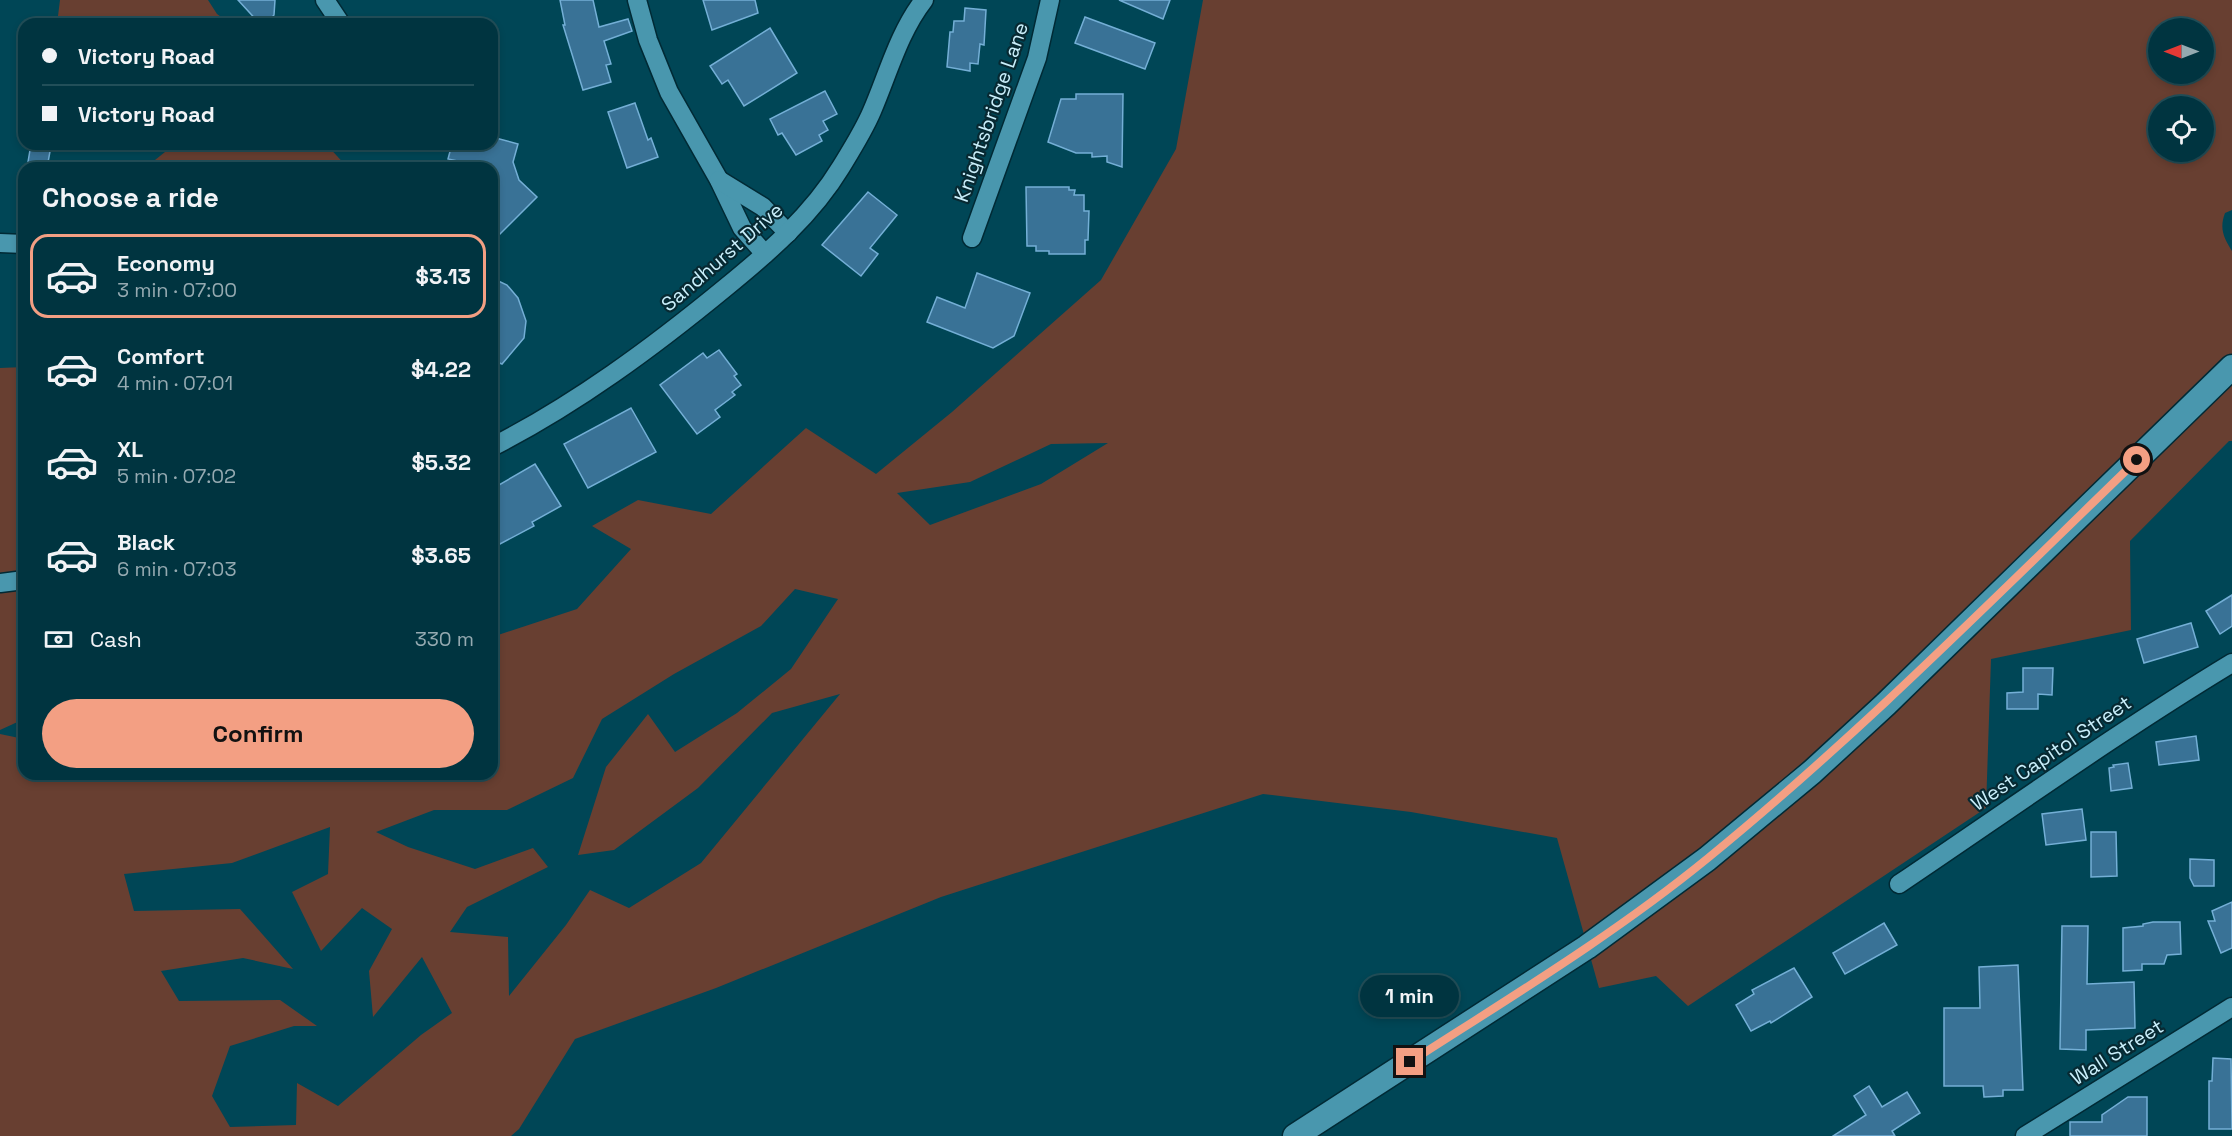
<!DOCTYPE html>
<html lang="en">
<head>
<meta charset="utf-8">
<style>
  body { margin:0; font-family:"Space Grotesk",sans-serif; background:#0e3f4b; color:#f1f3f6; height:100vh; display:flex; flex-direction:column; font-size:22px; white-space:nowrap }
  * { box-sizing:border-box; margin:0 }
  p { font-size:20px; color:#95aab1 }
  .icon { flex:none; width:33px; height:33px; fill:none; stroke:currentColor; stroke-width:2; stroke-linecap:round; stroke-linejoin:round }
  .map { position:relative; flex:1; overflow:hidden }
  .side { position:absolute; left:18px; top:162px; width:480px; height:618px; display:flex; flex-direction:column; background:#003440; border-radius:18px; box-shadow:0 3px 9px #0003,0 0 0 2px #224f59 }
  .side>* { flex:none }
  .banner { position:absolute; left:18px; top:18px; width:480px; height:132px; border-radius:18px; box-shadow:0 3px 9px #0003,0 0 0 2px #224f59; display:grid; align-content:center; height:132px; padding:0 24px; background:#003440 }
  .needle { width:39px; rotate:270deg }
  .fabs { position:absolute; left:2148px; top:18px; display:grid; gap:12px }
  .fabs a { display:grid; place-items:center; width:66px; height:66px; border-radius:50%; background:#003440; box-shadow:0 3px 9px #0003,0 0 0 2px #224f59; font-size:30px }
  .end { position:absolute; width:27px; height:27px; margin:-14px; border:8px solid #f39f83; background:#111; box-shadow:0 0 0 3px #111 }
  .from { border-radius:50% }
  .bubble { position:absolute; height:42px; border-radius:21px; background:#003440; box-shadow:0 3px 9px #0003,0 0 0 2px #224f59; font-size:20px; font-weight:700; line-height:42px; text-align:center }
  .banner b { display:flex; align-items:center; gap:21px; height:57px; font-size:22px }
  .banner b+b { border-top:2px solid #224f59 }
  .banner i { width:15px; height:15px; background:#f1f3f6 }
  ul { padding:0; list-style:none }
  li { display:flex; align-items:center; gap:18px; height:84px; margin:0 12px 9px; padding:0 12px; border:3px solid transparent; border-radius:18px }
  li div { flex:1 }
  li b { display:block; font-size:22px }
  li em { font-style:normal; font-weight:700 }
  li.on { border-color:#f39f83 }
  li>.icon { width:54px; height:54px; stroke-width:1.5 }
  h2 { padding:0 24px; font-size:27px; line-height:72px }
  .pay { display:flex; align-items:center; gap:15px; height:66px; padding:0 24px; font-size:22px }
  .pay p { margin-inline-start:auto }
  .primary-button { display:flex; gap:12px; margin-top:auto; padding:12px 24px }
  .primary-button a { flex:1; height:69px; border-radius:36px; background:#f39f83; color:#111; font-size:24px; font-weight:700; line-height:69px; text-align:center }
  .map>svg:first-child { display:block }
  .green { fill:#683f31; fill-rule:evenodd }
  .building { fill:#397296; stroke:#74afd6; stroke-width:1.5 }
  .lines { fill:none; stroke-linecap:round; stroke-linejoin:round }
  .street-casing { stroke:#002a35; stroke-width:21 }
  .secondary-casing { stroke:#002a35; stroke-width:27 }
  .street { stroke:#4997ae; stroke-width:18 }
  .secondary { stroke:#4997ae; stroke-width:24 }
  .route { stroke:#f39f83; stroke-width:8 }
  .labels { text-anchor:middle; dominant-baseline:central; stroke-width:4.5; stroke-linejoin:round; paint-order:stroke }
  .street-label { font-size:20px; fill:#caeffb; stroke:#072932 }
</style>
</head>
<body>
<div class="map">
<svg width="2232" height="1136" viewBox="0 0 2232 1136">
  <rect width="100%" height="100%" fill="#004656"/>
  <!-- green -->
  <g class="green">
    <path d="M60,0H208L217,14L231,24H57Z"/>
    <path d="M1203,0H2232V210L2225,213C2219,229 2224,238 2232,251V441H2229L2130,541L2131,630L1991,659L1986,808L1688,1006L1656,976L1599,988L1557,838L1411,812L1263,794L941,897L716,988L575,1039L519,1129L511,1136H0V734L24,739V774H492V637L577,609L631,549L592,526L638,500L711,514L806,428L876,474L952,412L1101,280L1176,149ZM2158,28H2204V74H2158ZM2158,106H2204V152H2158ZM1108,443L1041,484L930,525L897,493L970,482L1051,444ZM795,589L838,599L791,669L737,713L675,752L648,714L606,767L578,855L614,850L698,788L772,713L840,694L701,863L629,908L590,890L566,925L509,996L508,937L450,932L467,907L548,867L533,848L475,869L408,847L376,832L434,810H507L573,778L602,719L674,674L761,626ZM330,827L328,874L292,892L321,951L362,908L392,929L369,971L373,1017L422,957L452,1013L421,1035L338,1106L297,1083L296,1125L230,1127L212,1096L230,1046L294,1026H317L280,1000L179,1001L161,971L243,958L293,969L240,909L134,911L124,874L232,863Z"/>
    <path d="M175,144H326L348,168H145Z"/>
    <path d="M24,367V719L0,730V368Z"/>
  </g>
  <!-- building -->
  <g class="building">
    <path d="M238,0H275L274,15L266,24H260Z"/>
    <path d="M560,0H593L599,27L628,19L632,31L604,41L611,64L606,65L611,82L583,90L563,25H565Z"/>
    <path d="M703,0H755L758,13L712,30Z"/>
    <path d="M1119,0H1170L1163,19Z"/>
    <path d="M965,8L986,10L984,45L980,44L978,64L970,63V71L947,67L950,32H953L954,21H964Z"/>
    <path d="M1085,17L1155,43L1145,69L1075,43Z"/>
    <path d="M770,28L797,73L744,106L728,80L722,84L710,66Z"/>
    <path d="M825,91L837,114L823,121L828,130L819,135L822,141L796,155L782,133L778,135L770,119Z"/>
    <path d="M1076,94H1123L1122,167L1107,162V156L1092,157V153H1076L1048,142L1061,99H1076Z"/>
    <path d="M635,103L648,140L651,138L658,157L627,168L608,112Z"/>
    <path d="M492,137L518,144L513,162L519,180L537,197L492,242V168H456L458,161L448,159L452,144H492Z"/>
    <path d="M31,144L51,146L47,168H27Z"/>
    <path d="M1026,187H1069V190H1075L1074,195H1084V211H1089L1088,240H1085V254H1049V251H1036V246H1027Z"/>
    <path d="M868,192L897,215L870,248L878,254L861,276L822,245Z"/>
    <path d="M977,273L1030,293L1014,336L993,348L927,322L937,297L965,308Z"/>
    <path d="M492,278L507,285L518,298L526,321L524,338L502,364L492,360V321L497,312L492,305Z"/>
    <path d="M719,350L737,374L734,376L741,385L732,392L735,395L715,410L720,417L697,434L660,385L703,353L707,358Z"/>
    <path d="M631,408L656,452L588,488L564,444Z"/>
    <path d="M535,464L561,506L532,522L534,526L500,544L492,530V489Z"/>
    <path d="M2232,595V626L2220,634L2206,611Z"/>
    <path d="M2191,623L2198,647L2144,663L2137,639Z"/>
    <path d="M2023,668H2053L2052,695L2038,694V709H2007V693L2023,692Z"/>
    <path d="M2196,736L2199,760L2159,765L2156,742Z"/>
    <path d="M2128,763L2132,788L2111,791L2109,768L2114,767L2113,765Z"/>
    <path d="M2082,809L2086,840L2046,845L2042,814Z"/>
    <path d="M2091,832H2116L2117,876L2091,877Z"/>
    <path d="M2190,859L2214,860V886H2194L2190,878Z"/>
    <path d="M2232,902V948L2221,953L2208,921H2215L2212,911Z"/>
    <path d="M2153,922H2180L2181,954L2167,955L2164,964H2142V970L2123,971V928L2143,926V924Z"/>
    <path d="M1884,923L1897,945L1845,974L1833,953Z"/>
    <path d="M2062,926H2088L2087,984L2134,982L2135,1028L2086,1030V1050L2060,1049Z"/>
    <path d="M2018,965L2023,1090H2003V1096L1984,1097L1983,1086H1944V1008H1980L1979,967Z"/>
    <path d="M1794,968L1812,997L1771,1023L1770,1021L1751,1031L1736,1005L1754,994L1752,990Z"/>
    <path d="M2213,1058L2231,1059L2232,1129H2209V1081H2212Z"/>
    <path d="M1869,1086L1882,1107L1907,1092L1920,1113L1892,1131L1895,1136H1833L1866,1115L1854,1096Z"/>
    <path d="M2128,1097H2147V1136H2070V1122H2102V1115Z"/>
  </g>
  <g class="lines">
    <defs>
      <g id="street">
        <path d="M325,0L341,24"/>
        <path d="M637,0L648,40L669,92L719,180L742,228L765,254"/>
        <path d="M719,180L763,207L788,233"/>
        <path d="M972,238L1037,58L1050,0"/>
        <path d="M0,243L24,244"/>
        <path d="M492,447C576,404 652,348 725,288C768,253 812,215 841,167C852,149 864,130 872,111C888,74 899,32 924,0"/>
        <path d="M0,583L24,580"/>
        <path d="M1899,884C2009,810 2118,732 2232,663"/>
        <path d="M2025,1136L2232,1007"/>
      </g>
      <path id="secondary" d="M1295,1136L1587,947L1707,859L1812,772L1886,704L2232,367"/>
    </defs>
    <!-- street casing -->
    <use href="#street" class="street-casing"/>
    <!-- secondary casing -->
    <use href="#secondary" class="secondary-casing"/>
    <!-- street -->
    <use href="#street" class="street"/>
    <!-- secondary -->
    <use href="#secondary" class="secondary"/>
  </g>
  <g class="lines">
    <!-- route -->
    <path class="route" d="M1410,1062C1511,997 1615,934 1708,858C1860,734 1996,596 2137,460"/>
  </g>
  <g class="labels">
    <!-- street labels -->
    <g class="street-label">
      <text transform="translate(991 112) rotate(-71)">Knightsbridge Lane</text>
      <text transform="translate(722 257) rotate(-41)">Sandhurst Drive</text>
      <text transform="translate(2051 753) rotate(-34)">West Capitol Street</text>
      <text transform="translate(2117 1052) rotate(-32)">Wall Street</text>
    </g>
  </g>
</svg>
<div class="fabs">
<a><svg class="needle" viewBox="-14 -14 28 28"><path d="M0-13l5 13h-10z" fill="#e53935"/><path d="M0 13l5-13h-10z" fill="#95aab1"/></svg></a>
<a><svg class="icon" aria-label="locate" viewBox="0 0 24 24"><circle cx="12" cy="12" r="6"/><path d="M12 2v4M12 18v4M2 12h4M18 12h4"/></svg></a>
</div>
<i class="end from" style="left:2137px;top:460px"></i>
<i class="end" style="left:1410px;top:1062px"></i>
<div class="bubble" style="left:1360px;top:975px;width:99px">1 min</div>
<div class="banner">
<b><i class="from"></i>Victory Road</b>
<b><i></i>Victory Road</b>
</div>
<section class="side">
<h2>Choose a ride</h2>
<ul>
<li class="on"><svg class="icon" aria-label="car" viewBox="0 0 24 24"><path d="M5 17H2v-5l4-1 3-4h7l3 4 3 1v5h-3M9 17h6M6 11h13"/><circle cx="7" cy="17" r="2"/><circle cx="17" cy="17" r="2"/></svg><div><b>Economy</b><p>3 min · 07:00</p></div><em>$3.13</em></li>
<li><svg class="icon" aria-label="car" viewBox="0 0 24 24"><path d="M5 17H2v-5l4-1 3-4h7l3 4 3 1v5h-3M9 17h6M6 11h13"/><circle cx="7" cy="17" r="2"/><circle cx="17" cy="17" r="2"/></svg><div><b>Comfort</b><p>4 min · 07:01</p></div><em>$4.22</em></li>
<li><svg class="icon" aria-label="car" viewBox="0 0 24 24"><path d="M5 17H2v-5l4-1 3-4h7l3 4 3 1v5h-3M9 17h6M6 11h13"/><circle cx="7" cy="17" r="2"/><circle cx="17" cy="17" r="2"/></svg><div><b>XL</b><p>5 min · 07:02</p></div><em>$5.32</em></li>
<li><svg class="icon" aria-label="car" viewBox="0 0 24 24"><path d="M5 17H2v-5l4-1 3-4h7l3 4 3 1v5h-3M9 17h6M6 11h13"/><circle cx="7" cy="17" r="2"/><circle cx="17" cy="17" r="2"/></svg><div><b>Black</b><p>6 min · 07:03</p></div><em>$3.65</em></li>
</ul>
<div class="pay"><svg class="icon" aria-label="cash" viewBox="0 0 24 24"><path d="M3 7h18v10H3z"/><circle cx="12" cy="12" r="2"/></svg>Cash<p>330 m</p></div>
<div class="primary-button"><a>Confirm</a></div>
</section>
</div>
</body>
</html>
